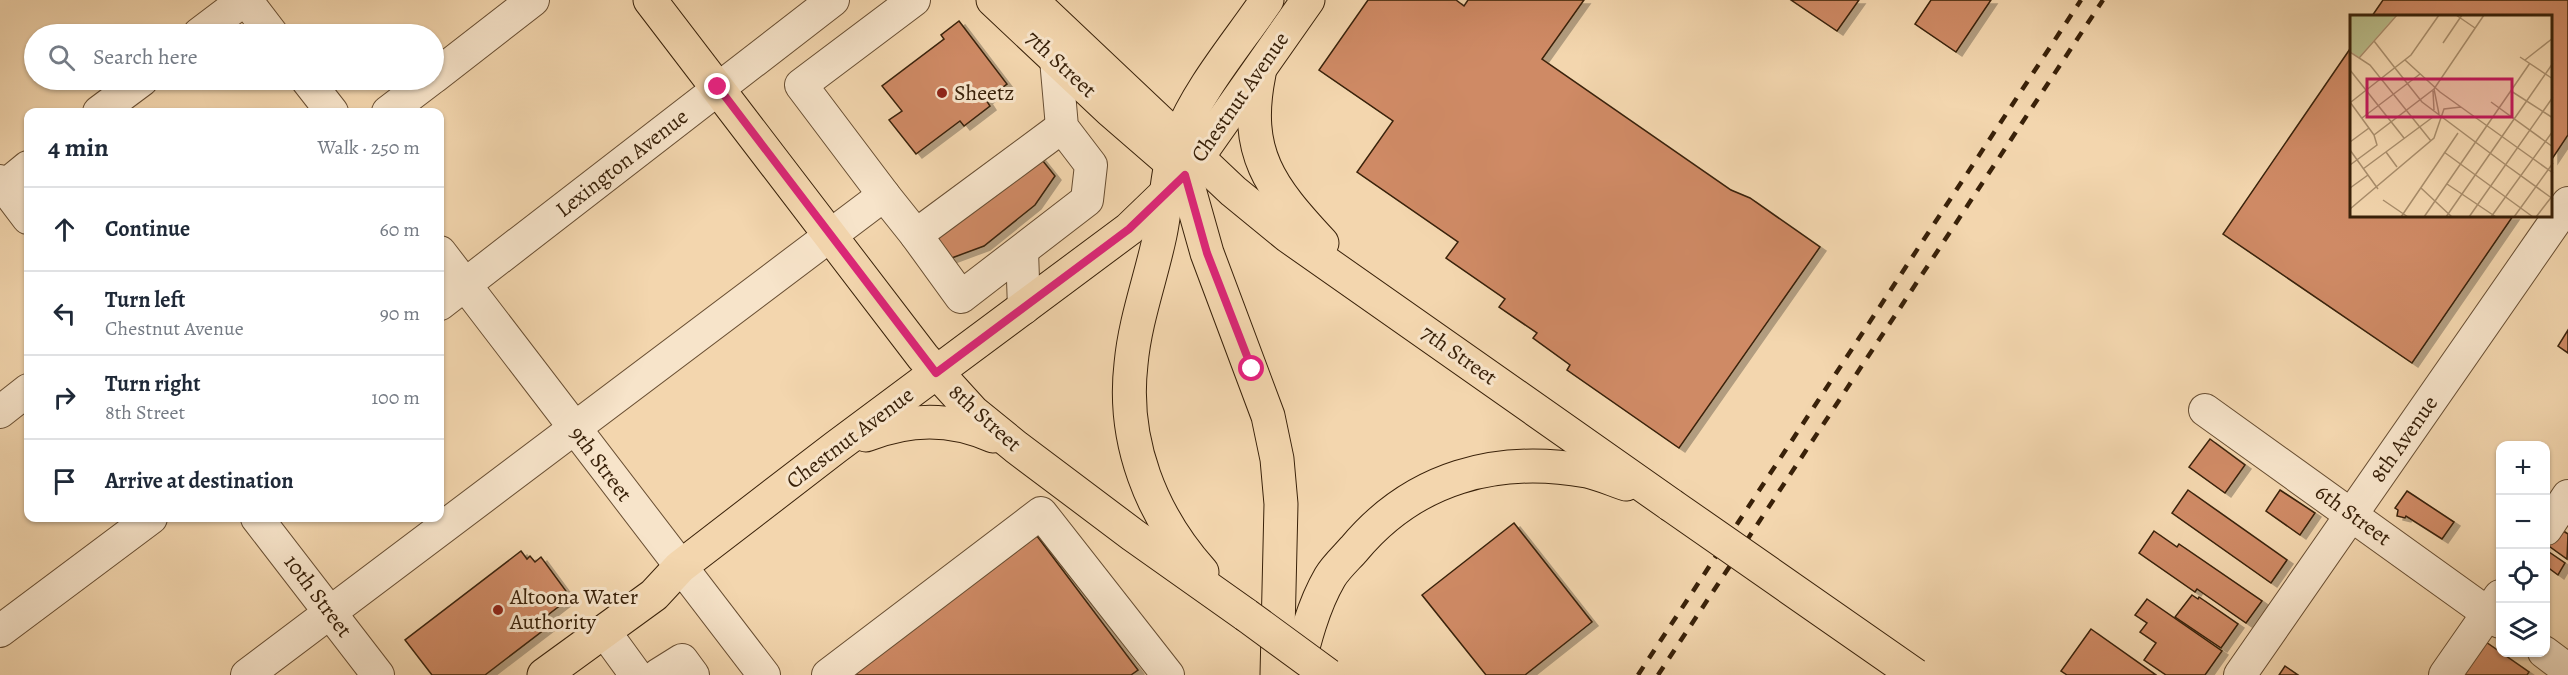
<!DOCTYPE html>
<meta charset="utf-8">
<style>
:root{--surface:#fff;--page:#f6f6f7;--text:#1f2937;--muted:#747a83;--line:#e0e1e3}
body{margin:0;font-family:Alegreya,serif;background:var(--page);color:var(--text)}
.controls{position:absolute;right:18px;bottom:18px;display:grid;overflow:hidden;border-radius:12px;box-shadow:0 2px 4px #0004}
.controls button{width:54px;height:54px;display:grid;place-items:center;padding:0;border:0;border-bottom:2px solid var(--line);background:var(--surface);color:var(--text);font:30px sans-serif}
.stop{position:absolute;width:18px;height:18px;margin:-14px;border:4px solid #db2777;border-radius:50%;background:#fff}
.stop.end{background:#db2777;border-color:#fff;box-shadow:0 2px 6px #0008}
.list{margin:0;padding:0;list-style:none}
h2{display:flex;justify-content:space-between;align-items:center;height:78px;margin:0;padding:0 24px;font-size:26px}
h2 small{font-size:20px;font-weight:400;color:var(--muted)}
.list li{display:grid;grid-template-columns:39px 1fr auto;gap:18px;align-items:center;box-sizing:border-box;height:84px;padding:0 24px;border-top:2px solid var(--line)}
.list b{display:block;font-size:22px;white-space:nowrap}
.list p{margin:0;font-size:20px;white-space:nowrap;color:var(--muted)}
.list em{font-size:20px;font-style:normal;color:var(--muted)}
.icon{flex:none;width:33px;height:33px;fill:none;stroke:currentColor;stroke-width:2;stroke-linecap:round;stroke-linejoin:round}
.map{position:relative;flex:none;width:2568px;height:675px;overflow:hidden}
.search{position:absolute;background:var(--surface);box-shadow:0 2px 4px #0004;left:24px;top:24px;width:420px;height:66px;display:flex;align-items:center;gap:15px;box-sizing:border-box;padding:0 21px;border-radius:33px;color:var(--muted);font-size:22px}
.panel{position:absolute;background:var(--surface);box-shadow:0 2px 4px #0004;left:24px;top:108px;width:420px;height:414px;border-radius:12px}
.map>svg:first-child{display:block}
.building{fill:#cf8a65;stroke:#392109;stroke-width:1.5;filter:url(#shadow)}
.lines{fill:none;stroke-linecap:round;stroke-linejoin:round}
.minor-casing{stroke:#684e32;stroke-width:34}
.major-casing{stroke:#392109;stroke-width:35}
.highway-casing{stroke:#392109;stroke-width:35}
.minor{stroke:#f7e4ca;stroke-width:32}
.major{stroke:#f3d6ae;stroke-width:33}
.highway{stroke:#f3d6ae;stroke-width:33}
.rail{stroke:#392109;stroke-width:4.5;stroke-dasharray:10 10;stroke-linecap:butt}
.major-bridge-casing{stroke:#392109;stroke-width:35;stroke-linecap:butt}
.major-bridge{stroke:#f3d6ae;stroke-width:33}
.route{stroke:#db2777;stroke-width:8}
.poi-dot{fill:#8f2418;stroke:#f7e4ca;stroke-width:2}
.labels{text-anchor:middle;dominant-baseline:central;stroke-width:6;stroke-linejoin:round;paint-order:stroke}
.street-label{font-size:22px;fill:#392109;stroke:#f7e4ca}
.poi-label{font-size:22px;fill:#392109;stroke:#f7e4ca;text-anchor:start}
.inset-road{fill:none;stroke:#a98e6c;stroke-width:1.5}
.view{fill:#c2185b;fill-opacity:0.15;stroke:#c2185b;stroke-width:3}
.inset-edge{fill:none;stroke:#392109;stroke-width:3}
</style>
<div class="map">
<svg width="2568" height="675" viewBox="0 0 2568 675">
<defs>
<filter id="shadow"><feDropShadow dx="6" dy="4" stdDeviation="0" flood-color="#0004"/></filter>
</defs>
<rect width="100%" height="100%" fill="#f3d6ae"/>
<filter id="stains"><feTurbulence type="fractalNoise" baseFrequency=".00333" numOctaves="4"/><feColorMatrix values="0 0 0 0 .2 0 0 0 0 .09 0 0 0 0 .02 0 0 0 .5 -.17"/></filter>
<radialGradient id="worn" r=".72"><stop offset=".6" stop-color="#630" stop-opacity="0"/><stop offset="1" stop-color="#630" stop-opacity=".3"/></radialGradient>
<g class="building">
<path d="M1368 0H1456L1464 6 1468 0H1584L1542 59 1731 190 1750 198 1820 247 1679 448 1567 370 1570 365 1533 338 1537 333 1499 307 1505 299 1446 258 1458 242 1357 172 1393 121 1319 70Z"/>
<path d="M1791 0H1859L1837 31Z"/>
<path d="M1931 0H1991L1956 52 1915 24Z"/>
<path d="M2383 0H2568V135L2552 159V16H2372Z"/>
<path d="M959 21 1007 84 986 100 990 106 964 126 960 121 916 154 889 120 902 111 882 86 944 39 941 35Z"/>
<path d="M2352 46V216H2513L2412 363 2223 234Z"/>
<path d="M1039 156 1055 176 1035 205 984 246 949 259 934 238Z"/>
<path d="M2568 330V353L2558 346Z"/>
<path d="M2210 439 2245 465 2225 493 2189 467Z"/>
<path d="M2188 490 2287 560 2271 583 2172 513Z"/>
<path d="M2280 490 2315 513 2300 535 2266 511Z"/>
<path d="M2407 491 2454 522 2442 539 2406 516 2405 518 2397 516 2398 510 2395 508Z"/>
<path d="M1514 523 1592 622 1525 675H1486L1422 595Z"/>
<path d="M2554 525 2568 534 2567 559 2546 544Z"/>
<path d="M2154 531 2177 547 2179 544 2262 601 2246 623 2197 589 2195 592 2139 553Z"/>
<path d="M1037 536 1138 670 1131 675H851Z"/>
<path d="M2546 550 2565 563 2558 575 2546 566Z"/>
<path d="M521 551 527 559 530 556 535 562 541 557 566 591 561 595 566 601 544 618 549 626 485 675H432L405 640Z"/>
<path d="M2192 595 2198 599 2199 597 2238 624 2221 648 2175 617Z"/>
<path d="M2147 599 2222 651 2205 675H2166L2144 660 2156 643 2140 632 2147 623 2135 615Z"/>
<path d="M2091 629 2156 675H2067L2061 671Z"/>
<path d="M2483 640 2529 672 2527 675H2459Z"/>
<path d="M2285 666 2298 675H2279Z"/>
</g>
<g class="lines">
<g class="minor-casing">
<g id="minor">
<path d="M246 0 272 34"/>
<path d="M199 34 244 0"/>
<path d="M434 77 533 0"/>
<path d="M307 80 332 112"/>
<path d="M99 112 142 80"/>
<path d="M388 112 430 80"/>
<path d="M0 181 28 218"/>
<path d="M0 190 28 167"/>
<path d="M884 195 801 85 914 0"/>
<path d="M916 235 961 297 1087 200 1091 165 1062 127 1056 59"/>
<path d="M1022 251 1024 308"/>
<path d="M440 252 764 675"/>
<path d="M440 304 833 0"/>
<path d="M2205 410 2500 622"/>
<path d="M0 412 28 390"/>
<path d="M257 518 378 675"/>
<path d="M2546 529 2568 496"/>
<path d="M0 631 151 518"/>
<path d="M604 631 636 675"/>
<path d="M2544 652 2568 670"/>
<path d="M247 675 884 195 916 235 1062 127"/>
<path d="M658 675 682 660 693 675"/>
<path d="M828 675 1041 513 1168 675"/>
<path d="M2240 675 2568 203"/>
<path d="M2445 675 2500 596"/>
</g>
</g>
<g class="major-casing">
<g id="major">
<path d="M650 0 923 357 973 412 1016 447 1133 535 1246 615"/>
<path d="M993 0 1110 110 1185 175"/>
<path d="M1031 0 1233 191 1288 236 1671 505"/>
<path d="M1259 74C1243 153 1270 187 1322 243"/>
<path d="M1185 175 1207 253 1268 416 1277 459 1281 504 1277 675"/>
<path d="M866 435C909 418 950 417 993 436"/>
<path d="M1202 572C1151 515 1122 441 1131 364 1135 320 1151 278 1160 235 1167 203 1166 169 1179 138 1199 88 1237 44 1267 0"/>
<path d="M544 675 654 595 680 567 836 447 1129 229 1185 175 1308 0"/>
<path d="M1296 675C1304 642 1313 606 1330 577 1336 567 1346 558 1354 549 1414 477 1497 455 1587 471 1600 474 1614 480 1626 484"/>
</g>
</g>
<g class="highway-casing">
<path id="highway" d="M1178 138 1185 175"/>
</g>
<use href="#minor" class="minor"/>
<use href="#major" class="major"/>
<use href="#highway" class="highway"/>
<g class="rail">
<path d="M1638 675 2081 0"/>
<path d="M1658 675 2103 0"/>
</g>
<g class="major-bridge-casing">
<g id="major-bridge">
<path d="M1671 505 1915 675"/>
<path d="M1246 615 1328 675"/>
</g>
</g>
<use href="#major-bridge" class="major-bridge"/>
</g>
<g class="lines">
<path class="route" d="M718 87 936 373 1129 229 1185 175 1207 253 1252 369"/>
</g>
<g class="poi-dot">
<circle cx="942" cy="93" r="6"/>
<circle cx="498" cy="610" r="6"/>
</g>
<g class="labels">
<g class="street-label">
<text transform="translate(1061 64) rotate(43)">7th Street</text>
<text transform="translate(1240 97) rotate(-55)">Chestnut Avenue</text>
<text transform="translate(622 163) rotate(-38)">Lexington Avenue</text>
<text transform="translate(1459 355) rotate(35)">7th Street</text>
<text transform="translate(985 418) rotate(42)">8th Street</text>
<text transform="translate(850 438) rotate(-37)">Chestnut Avenue</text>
<text transform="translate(2404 439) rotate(-55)">8th Avenue</text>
<text transform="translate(601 464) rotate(53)">9th Street</text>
<text transform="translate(2353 515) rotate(36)">6th Street</text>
<text transform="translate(318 596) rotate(53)">10th Street</text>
</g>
<g class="poi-label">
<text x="954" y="93">Sheetz</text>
<text x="510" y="597">Altoona Water<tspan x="510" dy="25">Authority</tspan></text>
</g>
</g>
<g transform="translate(2350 15)">
<rect width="202" height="202" fill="#f3d6ae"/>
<path d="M0 0H46L9 42 0 36Z" fill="#babe8b"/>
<path class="inset-road" d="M106 0 125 13M24 26 45 53M93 28 112 0M0 37 20 50 81 126M170 42 203 64M9 43 47 0M55 45 90 77 168 133M175 45 203 23M45 53 72 87 156 150M0 55 54 123M84 74 89 99M83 76 84 95M161 76 203 103M0 87 24 120M1 87 61 40 89 0M141 87 203 132M12 103 70 59M0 127 19 113M168 133 203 158M0 135 28 174M36 137 47 152M94 137 183 202M0 150 27 130 24 120 84 74 134 0M156 150 203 184M13 154 83 102M97 169 146 202M0 173 18 160M71 173 102 202M33 185 58 202M0 194 84 123 94 94 111 92M51 202 108 118M74 202 180 48M96 202 203 48M119 202 203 82M141 202 203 116M164 202 203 148M186 202 203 180"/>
<path class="view" d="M17 64H162V102H17Z"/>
<rect width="202" height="202" class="inset-edge"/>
</g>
<rect width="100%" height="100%" filter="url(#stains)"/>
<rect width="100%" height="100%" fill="url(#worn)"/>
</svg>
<div class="controls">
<button>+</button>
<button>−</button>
<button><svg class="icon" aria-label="locate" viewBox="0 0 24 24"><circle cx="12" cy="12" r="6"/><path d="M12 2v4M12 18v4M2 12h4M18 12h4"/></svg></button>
<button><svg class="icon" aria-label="layers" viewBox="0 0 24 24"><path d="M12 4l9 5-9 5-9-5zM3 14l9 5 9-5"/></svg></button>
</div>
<div class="stop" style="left:1252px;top:369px"></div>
<div class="stop end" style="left:718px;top:87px"></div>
<div class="search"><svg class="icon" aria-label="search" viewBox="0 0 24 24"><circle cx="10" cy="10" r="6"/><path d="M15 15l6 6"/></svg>Search here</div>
<section class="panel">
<h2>4 min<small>Walk · 250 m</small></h2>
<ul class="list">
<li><svg class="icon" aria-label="ahead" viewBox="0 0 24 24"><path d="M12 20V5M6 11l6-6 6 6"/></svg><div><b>Continue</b></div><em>60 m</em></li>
<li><svg class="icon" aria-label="left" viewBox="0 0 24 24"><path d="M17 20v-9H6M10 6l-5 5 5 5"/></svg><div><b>Turn left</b><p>Chestnut Avenue</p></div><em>90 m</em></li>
<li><svg class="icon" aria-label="right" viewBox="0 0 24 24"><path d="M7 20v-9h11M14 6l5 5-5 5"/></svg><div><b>Turn right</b><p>8th Street</p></div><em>100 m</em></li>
<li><svg class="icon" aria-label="arrive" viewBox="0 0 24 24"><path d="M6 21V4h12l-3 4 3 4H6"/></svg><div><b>Arrive at destination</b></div></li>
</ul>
</section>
</div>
